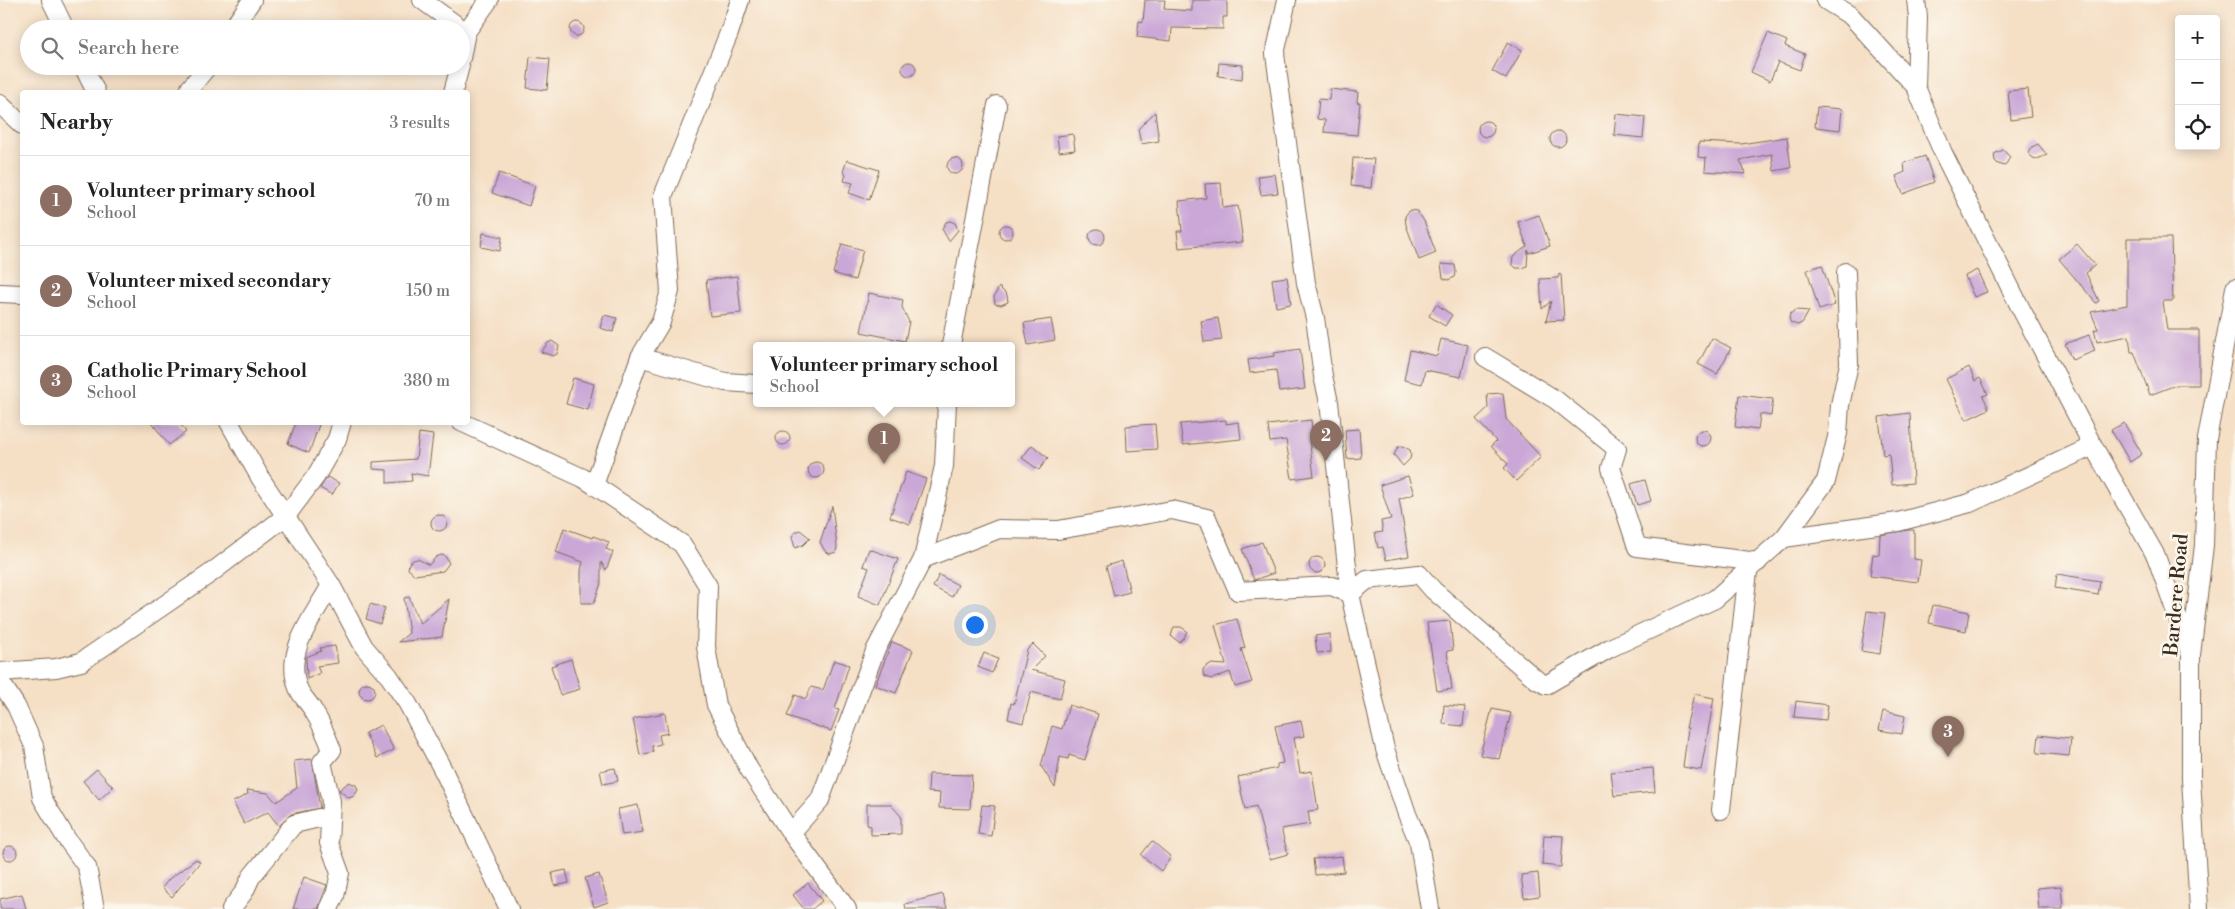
<!DOCTYPE html>
<meta charset="utf-8">
<style>
:root{--surface:#fff;--page:#f6f6f6;--text:#222;--muted:#767676;--line:#e0e0e0;--accent:#d1495b}
body{margin:0;font-family:"Libre Bodoni",serif;background:var(--page);color:var(--text)}
.controls{position:absolute;right:15px;top:15px;display:grid;overflow:hidden;border-radius:5px;box-shadow:0 2px 12px #0003}
.controls button{width:45px;height:45px;display:grid;place-items:center;padding:0;border:0;border-bottom:1px solid var(--line);background:var(--surface);color:var(--text);font:25px sans-serif}
.you{position:absolute;left:974px;top:624px;width:18px;height:18px;margin:-12px;border:4px solid #fff;border-radius:50%;background:#1a73e8;box-shadow:0 0 0 8px #1a73e833}
.badge{display:grid;place-items:center;width:32px;height:32px;border-radius:50%;background:var(--accent);color:#fff;font-size:16px;font-weight:700}
.pin{position:absolute;translate:-50% -41px;filter:drop-shadow(0 1px 2px #0008)}
.pin::after{content:'';position:absolute;top:26px;width:18px;height:15px;background:inherit;clip-path:polygon(0 0,100% 0,50% 100%)}
.popup{position:absolute;left:753px;top:342px;width:262px;height:65px;box-sizing:border-box;display:grid;place-content:center;border-radius:5px;background:var(--surface);filter:drop-shadow(0 1px 4px #0005);font-size:16px;white-space:nowrap;color:var(--muted)}
.popup b{font-size:19px;color:var(--text)}
.popup::after{content:'';position:absolute;left:50%;top:100%;margin-left:-10px;border:10px solid transparent;border-top-color:var(--surface)}
.list{margin:0;padding:0;list-style:none}
h2{display:flex;justify-content:space-between;align-items:center;height:65px;margin:0;padding:0 20px;font-size:21px}
h2 small{font-size:16px;font-weight:400;color:var(--muted)}
.list li{display:grid;grid-template-columns:32px 1fr auto;gap:15px;align-items:center;box-sizing:border-box;height:90px;padding:0 20px;border-top:1px solid var(--line)}
.list b{display:block;font-size:19px;white-space:nowrap}
.list p{margin:0;font-size:16px;white-space:nowrap;color:var(--muted)}
.list em{font-size:16px;font-style:normal;color:var(--muted)}
.icon{flex:none;width:28px;height:28px;fill:none;stroke:currentColor;stroke-width:2;stroke-linecap:round;stroke-linejoin:round}
.map{position:relative;flex:none;width:2235px;height:909px;overflow:hidden}
.search{position:absolute;background:var(--surface);box-shadow:0 2px 12px #0003;left:20px;top:20px;width:450px;height:55px;display:flex;align-items:center;gap:12px;box-sizing:border-box;padding:0 18px;border-radius:28px;color:var(--muted);font-size:19px}
.panel{position:absolute;background:var(--surface);box-shadow:0 2px 12px #0003;left:20px;top:90px;width:450px;height:335px;border-radius:5px}
.map>svg:first-child{display:block}
.building{fill:#caa7d7}
.lines{fill:none;stroke-linecap:round;stroke-linejoin:round}
.minor-casing{stroke:#7c6958;stroke-width:20}
.minor{stroke:#fff;stroke-width:18}
.labels{text-anchor:middle;dominant-baseline:central;stroke-width:5;stroke-linejoin:round;paint-order:stroke}
.street-label{font-size:20px;fill:#3b2a1e;stroke:#fbf7ec}
</style>
<div class="map">
<svg width="2235" height="909" viewBox="0 0 2235 909">
<rect width="100%" height="100%" fill="#fbf7ec"/>
<filter id="ink" filterUnits="userSpaceOnUse"><feTurbulence type="fractalNoise" baseFrequency=".02" numOctaves="2"/><feDisplacementMap in="SourceGraphic" scale="10" xChannelSelector="R" yChannelSelector="G"/><feConvolveMatrix kernelMatrix="1 2 1 2 8 2 1 2 1" color-interpolation-filters="sRGB"/></filter>
<filter id="wash" filterUnits="userSpaceOnUse"><feTurbulence type="fractalNoise" baseFrequency=".0096" numOctaves="4" result="noise"/><feDisplacementMap in="SourceGraphic" scale="20" xChannelSelector="R" yChannelSelector="G"/><feGaussianBlur stdDeviation="1.12" result="paint"/><feColorMatrix in="noise" values="0 0 0 0 0 0 0 0 0 0 0 0 0 0 0 0 0 1.4 0 .05"/><feComposite in="paint" operator="in"/></filter>
<g filter="url(#wash)">
<rect width="100%" height="100%" fill="#f5dfc5"/>
<g id="blocks">
<g class="building">
<path d="M1145 0H1165L1164 9 1192 11V0H1227V17H1223V29L1172 28 1171 41 1137 37 1139 21 1143 22Z"/>
<circle cx="577" cy="29" r="7"/>
<path d="M1768 33 1787 41 1785 46 1805 54 1800 70 1778 62 1770 81 1751 72Z"/>
<path d="M1508 42 1522 50 1506 79 1492 71Z"/>
<path d="M530 57 550 59 547 90 527 88Z"/>
<circle cx="909" cy="69" r="7"/>
<path d="M1219 63 1243 65 1242 79 1218 76Z"/>
<path d="M1330 89 1358 92 1357 102 1360 103 1357 135 1324 132 1325 120 1317 119 1319 99 1329 100Z"/>
<path d="M2028 89 2031 117 2011 120 2008 91Z"/>
<path d="M1817 107 1842 109 1840 130 1815 127Z"/>
<path d="M1155 112 1159 141 1141 144 1138 129Z"/>
<path d="M1616 114 1645 117 1643 138 1614 135Z"/>
<circle cx="1486" cy="129" r="8"/>
<circle cx="1558" cy="139" r="8"/>
<path d="M1073 134 1075 150 1059 152 1057 136Z"/>
<path d="M1787 137 1791 168 1774 171 1772 154 1740 160 1746 174 1705 171 1706 158 1698 157 1699 142 1741 144Z"/>
<path d="M2038 144 2047 155 2037 159 2033 158 2028 153 2032 147Z"/>
<path d="M2003 150 2010 157 2005 166 1998 164 1995 161 1994 154Z"/>
<path d="M1925 156 1934 182 1903 194 1896 176 1905 172 1904 163Z"/>
<circle cx="955" cy="166" r="8"/>
<path d="M1353 158 1374 159 1371 188 1351 186Z"/>
<path d="M847 160 879 170 869 200 849 193 853 183 844 181 846 174 843 172Z"/>
<path d="M499 173 535 186 529 206 492 193Z"/>
<path d="M1275 174 1278 193 1261 195 1258 176Z"/>
<path d="M1221 183 1223 208 1238 206 1243 242 1179 248 1177 231H1182L1179 201 1206 198 1205 184Z"/>
<path d="M1410 210 1417 211 1424 221 1436 253 1419 260 1406 225 1405 216Z"/>
<path d="M1539 215 1550 246 1529 253 1528 250 1527 266 1521 268H1516L1512 264 1513 257 1527 246 1518 222Z"/>
<path d="M950 221 955 223 958 230 949 241 942 229 946 222Z"/>
<circle cx="1006" cy="232" r="7"/>
<circle cx="1097" cy="237" r="8"/>
<path d="M483 233 502 237 500 251 481 247Z"/>
<path d="M2127 238H2171L2173 301H2163L2167 330H2199V385H2176L2150 395 2134 352H2131L2129 336 2097 342 2094 330 2098 329 2091 312 2127 305Z"/>
<path d="M842 244 863 250 855 280 833 273Z"/>
<path d="M2077 244 2095 265 2086 273 2099 301 2096 303 2059 259Z"/>
<path d="M1441 264 1455 265 1456 272 1455 277 1448 280 1443 278Z"/>
<path d="M1822 265 1835 305 1819 310 1807 270Z"/>
<path d="M1977 270 1987 292 1974 297 1965 276Z"/>
<path d="M1559 274 1561 275 1564 320 1546 321 1551 301 1542 309 1540 279 1558 278Z"/>
<path d="M737 276 741 313 710 316 706 280Z"/>
<path d="M1287 277 1291 304 1276 307 1272 279Z"/>
<path d="M999 287 1007 295 1008 302 1001 305 995 304 994 297Z"/>
<path d="M869 293 903 300 902 307 909 322 905 341 861 332Z"/>
<path d="M1436 304 1452 315 1445 326 1429 316Z"/>
<path d="M1796 310 1809 311 1803 322 1798 325 1791 323 1789 318 1790 314Z"/>
<path d="M604 315 617 318 613 332 600 328Z"/>
<path d="M1218 318 1222 340 1204 342 1201 321Z"/>
<path d="M1051 319 1055 340 1028 345 1024 323Z"/>
<path d="M2089 335 2095 351 2072 360 2065 344Z"/>
<path d="M1712 338 1731 348 1717 374 1698 364Z"/>
<path d="M1441 339 1468 345 1461 377 1425 370 1422 384 1404 380 1410 350 1437 356Z"/>
<path d="M552 341 559 346 557 354 553 356 541 352 548 343Z"/>
<path d="M1300 349 1305 389 1279 392 1276 370 1250 373 1248 360 1274 356V353Z"/>
<path d="M1969 367 1975 381 1980 378 1988 394 1983 396 1989 409 1966 420 1946 379Z"/>
<path d="M573 378 594 384 588 410 566 404Z"/>
<path d="M1503 393 1506 419 1541 457 1516 481 1504 468 1508 464 1491 446 1496 441 1476 419 1488 408 1487 394Z"/>
<path d="M1739 395 1773 399 1771 416 1760 414 1758 430 1735 427Z"/>
<path d="M1910 413 1913 483 1892 485 1889 454 1883 455 1879 417Z"/>
<path d="M1226 420V424L1239 422 1241 439 1183 445 1180 424Z"/>
<path d="M1311 420 1313 438 1309 439 1314 476 1292 479 1286 440 1270 442 1268 425Z"/>
<path d="M151 422H179L186 432 169 445Z"/>
<path d="M296 422H320L309 453 288 444Z"/>
<path d="M2124 423 2142 454 2130 462 2111 430Z"/>
<path d="M1155 424 1157 449 1127 451 1126 426Z"/>
<path d="M1359 429 1361 458 1347 459 1345 430Z"/>
<circle cx="1703" cy="438" r="8"/>
<circle cx="783" cy="438" r="7"/>
<path d="M419 433 433 435 428 476 411 473 412 481 387 483V470L373 469V462L416 459Z"/>
<path d="M1032 445 1048 458 1039 470 1022 458Z"/>
<path d="M1403 446 1410 450 1411 454 1410 459 1403 466 1394 455 1398 447Z"/>
<circle cx="816" cy="470" r="8"/>
<path d="M906 472 926 479 910 524 890 517Z"/>
<path d="M1408 476 1414 494 1399 499 1409 556 1386 560 1383 547 1378 548 1375 533 1383 532 1381 521 1391 519 1380 485Z"/>
<path d="M327 477 339 483 332 495 320 488Z"/>
<path d="M1645 480 1651 501 1637 505 1631 484Z"/>
<path d="M832 506 837 547 836 552 830 554 825 551 820 542Z"/>
<circle cx="439" cy="523" r="8"/>
<path d="M564 528 592 538 593 536 609 542 606 549 613 552 606 570 601 562V583L594 603H581V570L583 562 556 552Z"/>
<path d="M800 530 810 538 803 545 795 548 792 537 794 533Z"/>
<path d="M1908 530H1914V559L1921 560 1918 582 1870 576 1873 554 1879 555 1880 535Z"/>
<path d="M1262 542 1274 573 1254 580 1242 549Z"/>
<path d="M869 549 898 559 880 605 858 596 869 568 863 566Z"/>
<path d="M441 555 445 556 449 563 443 571 415 575 408 569 409 563 413 560 418 559 429 565 436 557Z"/>
<circle cx="1317" cy="565" r="8"/>
<path d="M1122 561 1130 592 1114 596 1106 566Z"/>
<path d="M2057 574 2100 581 2098 595 2055 588Z"/>
<path d="M939 575 958 585 952 597 933 587Z"/>
<path d="M409 597 420 624 449 599 442 637 398 642 409 633 404 598Z"/>
<path d="M370 604 385 608 380 624 366 619Z"/>
<path d="M1933 605 1969 612 1966 631 1929 623Z"/>
<path d="M1867 611 1885 613 1880 654 1861 651Z"/>
<path d="M1237 619 1245 648 1241 649 1252 682 1235 687 1230 672 1212 679 1205 677 1203 673V669L1210 664 1226 665 1215 625Z"/>
<path d="M1450 621 1453 650 1447 651 1452 689 1437 691 1427 623Z"/>
<path d="M1174 627H1181L1187 631 1184 638 1179 642 1171 636Z"/>
<path d="M1330 634 1331 652 1317 653 1315 636Z"/>
<path d="M892 642 913 650 896 693 875 685Z"/>
<path d="M1033 644 1045 656 1031 670 1065 679 1060 699 1031 692 1023 723 1008 719 1011 703 1014 704 1027 650Z"/>
<path d="M335 646 338 663 317 666 320 673 307 679 306 657 321 651 320 648Z"/>
<path d="M984 653 998 659 992 673 978 667Z"/>
<path d="M571 659 580 689 560 695 551 666Z"/>
<path d="M834 660 849 665 835 709 839 710 831 731 787 716 795 695 806 699 811 687 823 690Z"/>
<circle cx="367" cy="691" r="8"/>
<path d="M1694 694 1714 698 1701 770 1683 767 1688 728H1686Z"/>
<path d="M1796 701 1828 705 1826 720 1794 717Z"/>
<path d="M1069 705 1098 714 1085 760 1069 755 1068 759 1060 757 1055 788 1041 766 1052 726 1062 729Z"/>
<path d="M1444 705 1465 707 1463 726 1443 724Z"/>
<path d="M1492 709 1511 713 1499 759 1480 755Z"/>
<path d="M1883 711 1905 716 1902 734 1879 730Z"/>
<path d="M665 713 668 733 659 735 661 744 652 746 653 752 640 755 633 719Z"/>
<path d="M1301 721 1304 736 1294 738 1300 773 1312 771 1318 810 1308 811 1310 824 1281 829 1288 854 1270 859 1256 806 1245 809 1238 777 1277 768V764L1283 763 1275 726Z"/>
<path d="M381 725 394 750 377 758 365 733Z"/>
<path d="M2039 735 2071 739 2069 756 2037 753Z"/>
<path d="M312 759 320 808 291 814 279 826 268 812 244 824 233 802 248 794 247 790 268 793 276 802 297 788 294 761Z"/>
<path d="M615 768 618 781 603 784 600 771Z"/>
<path d="M1653 768 1655 792 1614 796 1611 772Z"/>
<path d="M97 769 113 787 99 800 83 781Z"/>
<path d="M929 774 972 775 970 809 939 808 940 793 928 792Z"/>
<path d="M349 782 356 785 358 790 354 796 349 798 339 790Z"/>
<path d="M867 804H890L901 816V834L871 835V826L867 825Z"/>
<path d="M638 805 643 832 622 835 618 809Z"/>
<path d="M982 805 995 806 991 836 978 834Z"/>
<path d="M1544 835 1563 836 1561 867 1542 865Z"/>
<path d="M1152 841 1171 857 1161 871 1141 855Z"/>
<circle cx="10" cy="853" r="7"/>
<path d="M1342 856 1344 872 1315 875 1313 859Z"/>
<path d="M196 859 200 862 172 897 162 888 169 879Z"/>
<path d="M566 870 569 883 555 886 552 873Z"/>
<path d="M1538 873 1540 896 1524 898 1521 875Z"/>
<path d="M599 874 608 902 594 907 585 878Z"/>
<path d="M304 877 327 885 318 909H293Z"/>
<path d="M808 883 822 901 812 909H804L793 895Z"/>
<path d="M2061 886 2063 909H2039L2037 888Z"/>
<path d="M22 894 26 909H0V899Z"/>
<path d="M943 894 947 909H906L905 904Z"/>
</g>
</g>
</g>
<g filter="url(#ink)">
<use href="#blocks" fill-opacity="0" stroke="#7c6958" stroke-width="1"/>
<g class="lines">
<g class="minor-casing">
<g id="minor">
<path d="M51 0 65 29"/>
<path d="M422 0 466 32"/>
<path d="M740 0 729 33 663 196 670 291 661 322 640 357 594 485 682 544 708 586 706 647 716 705 749 769 791 833 847 909"/>
<path d="M1287 0 1275 54 1306 283 1315 318 1323 376 1329 402 1350 594 1385 749 1407 814 1419 843 1430 909"/>
<path d="M1825 0 1851 16 1916 87"/>
<path d="M1916 0 1918 17 1916 87 1943 153 2020 307 2093 446 2156 556 2191 655"/>
<path d="M232 29 252 0"/>
<path d="M461 58 466 32 489 0"/>
<path d="M83 66 96 92"/>
<path d="M189 92 190 88 208 66"/>
<path d="M453 92 460 66"/>
<path d="M0 104 22 125"/>
<path d="M0 293 22 294"/>
<path d="M951 345 997 105"/>
<path d="M640 357 725 382 756 384"/>
<path d="M1485 357 1556 400 1617 449 1611 468 1637 547 1758 562"/>
<path d="M229 422 261 479 331 585 364 647 389 676 408 704 444 772 509 909"/>
<path d="M461 422 583 478 594 485"/>
<path d="M1784 538 1898 522 1970 503 2093 446"/>
<path d="M923 559 999 529 1058 530 1172 510 1207 518 1238 591 1332 586 1350 594 1367 580 1419 574 1433 590 1537 680 1546 685 1610 648 1715 599 1784 538 1826 481 1838 433 1840 405 1849 364 1846 272"/>
<path d="M0 672 56 668 81 662 211 573 286 516 316 476 337 439 342 422"/>
<path d="M0 681 16 706 34 746 42 798 66 838 87 867 95 909"/>
<path d="M1721 810 1748 571"/>
<path d="M791 833 820 800 875 651 923 559 944 466 947 403"/>
<path d="M231 909 244 892 251 877 294 824 319 818 330 821"/>
<path d="M329 909 335 896 340 873 329 843 331 801 322 762 332 750C327 737 322 724 314 712 310 704 303 698 299 690 282 653 314 616 331 585"/>
<path d="M2199 909 2191 779V655L2204 545 2207 439 2235 288"/>
</g>
</g>
<use href="#minor" class="minor"/>
</g>
</g>
<g class="labels">
<g class="street-label">
<text transform="translate(2177 595) rotate(-85)">Bardere Road</text>
</g>
</g>
</svg>
<div class="controls">
<button>+</button>
<button>−</button>
<button><svg class="icon" aria-label="locate" viewBox="0 0 24 24"><circle cx="12" cy="12" r="6"/><path d="M12 2v4M12 18v4M2 12h4M18 12h4"/></svg></button>
</div>
<div class="you"></div>
<div class="pin badge" style="left:884px;top:464px;background:#8d6e63">1</div>
<div class="popup"><b>Volunteer primary school</b>School</div>
<div class="pin badge" style="left:1326px;top:461px;background:#8d6e63">2</div>
<div class="pin badge" style="left:1948px;top:757px;background:#8d6e63">3</div>
<div class="search"><svg class="icon" aria-label="search" viewBox="0 0 24 24"><circle cx="10" cy="10" r="6"/><path d="M15 15l6 6"/></svg>Search here</div>
<section class="panel">
<h2>Nearby<small>3 results</small></h2>
<ul class="list">
<li><span class="badge" style="background:#8d6e63">1</span><div><b>Volunteer primary school</b><p>School</p></div><em>70 m</em></li>
<li><span class="badge" style="background:#8d6e63">2</span><div><b>Volunteer mixed secondary</b><p>School</p></div><em>150 m</em></li>
<li><span class="badge" style="background:#8d6e63">3</span><div><b>Catholic Primary School</b><p>School</p></div><em>380 m</em></li>
</ul>
</section>
</div>
